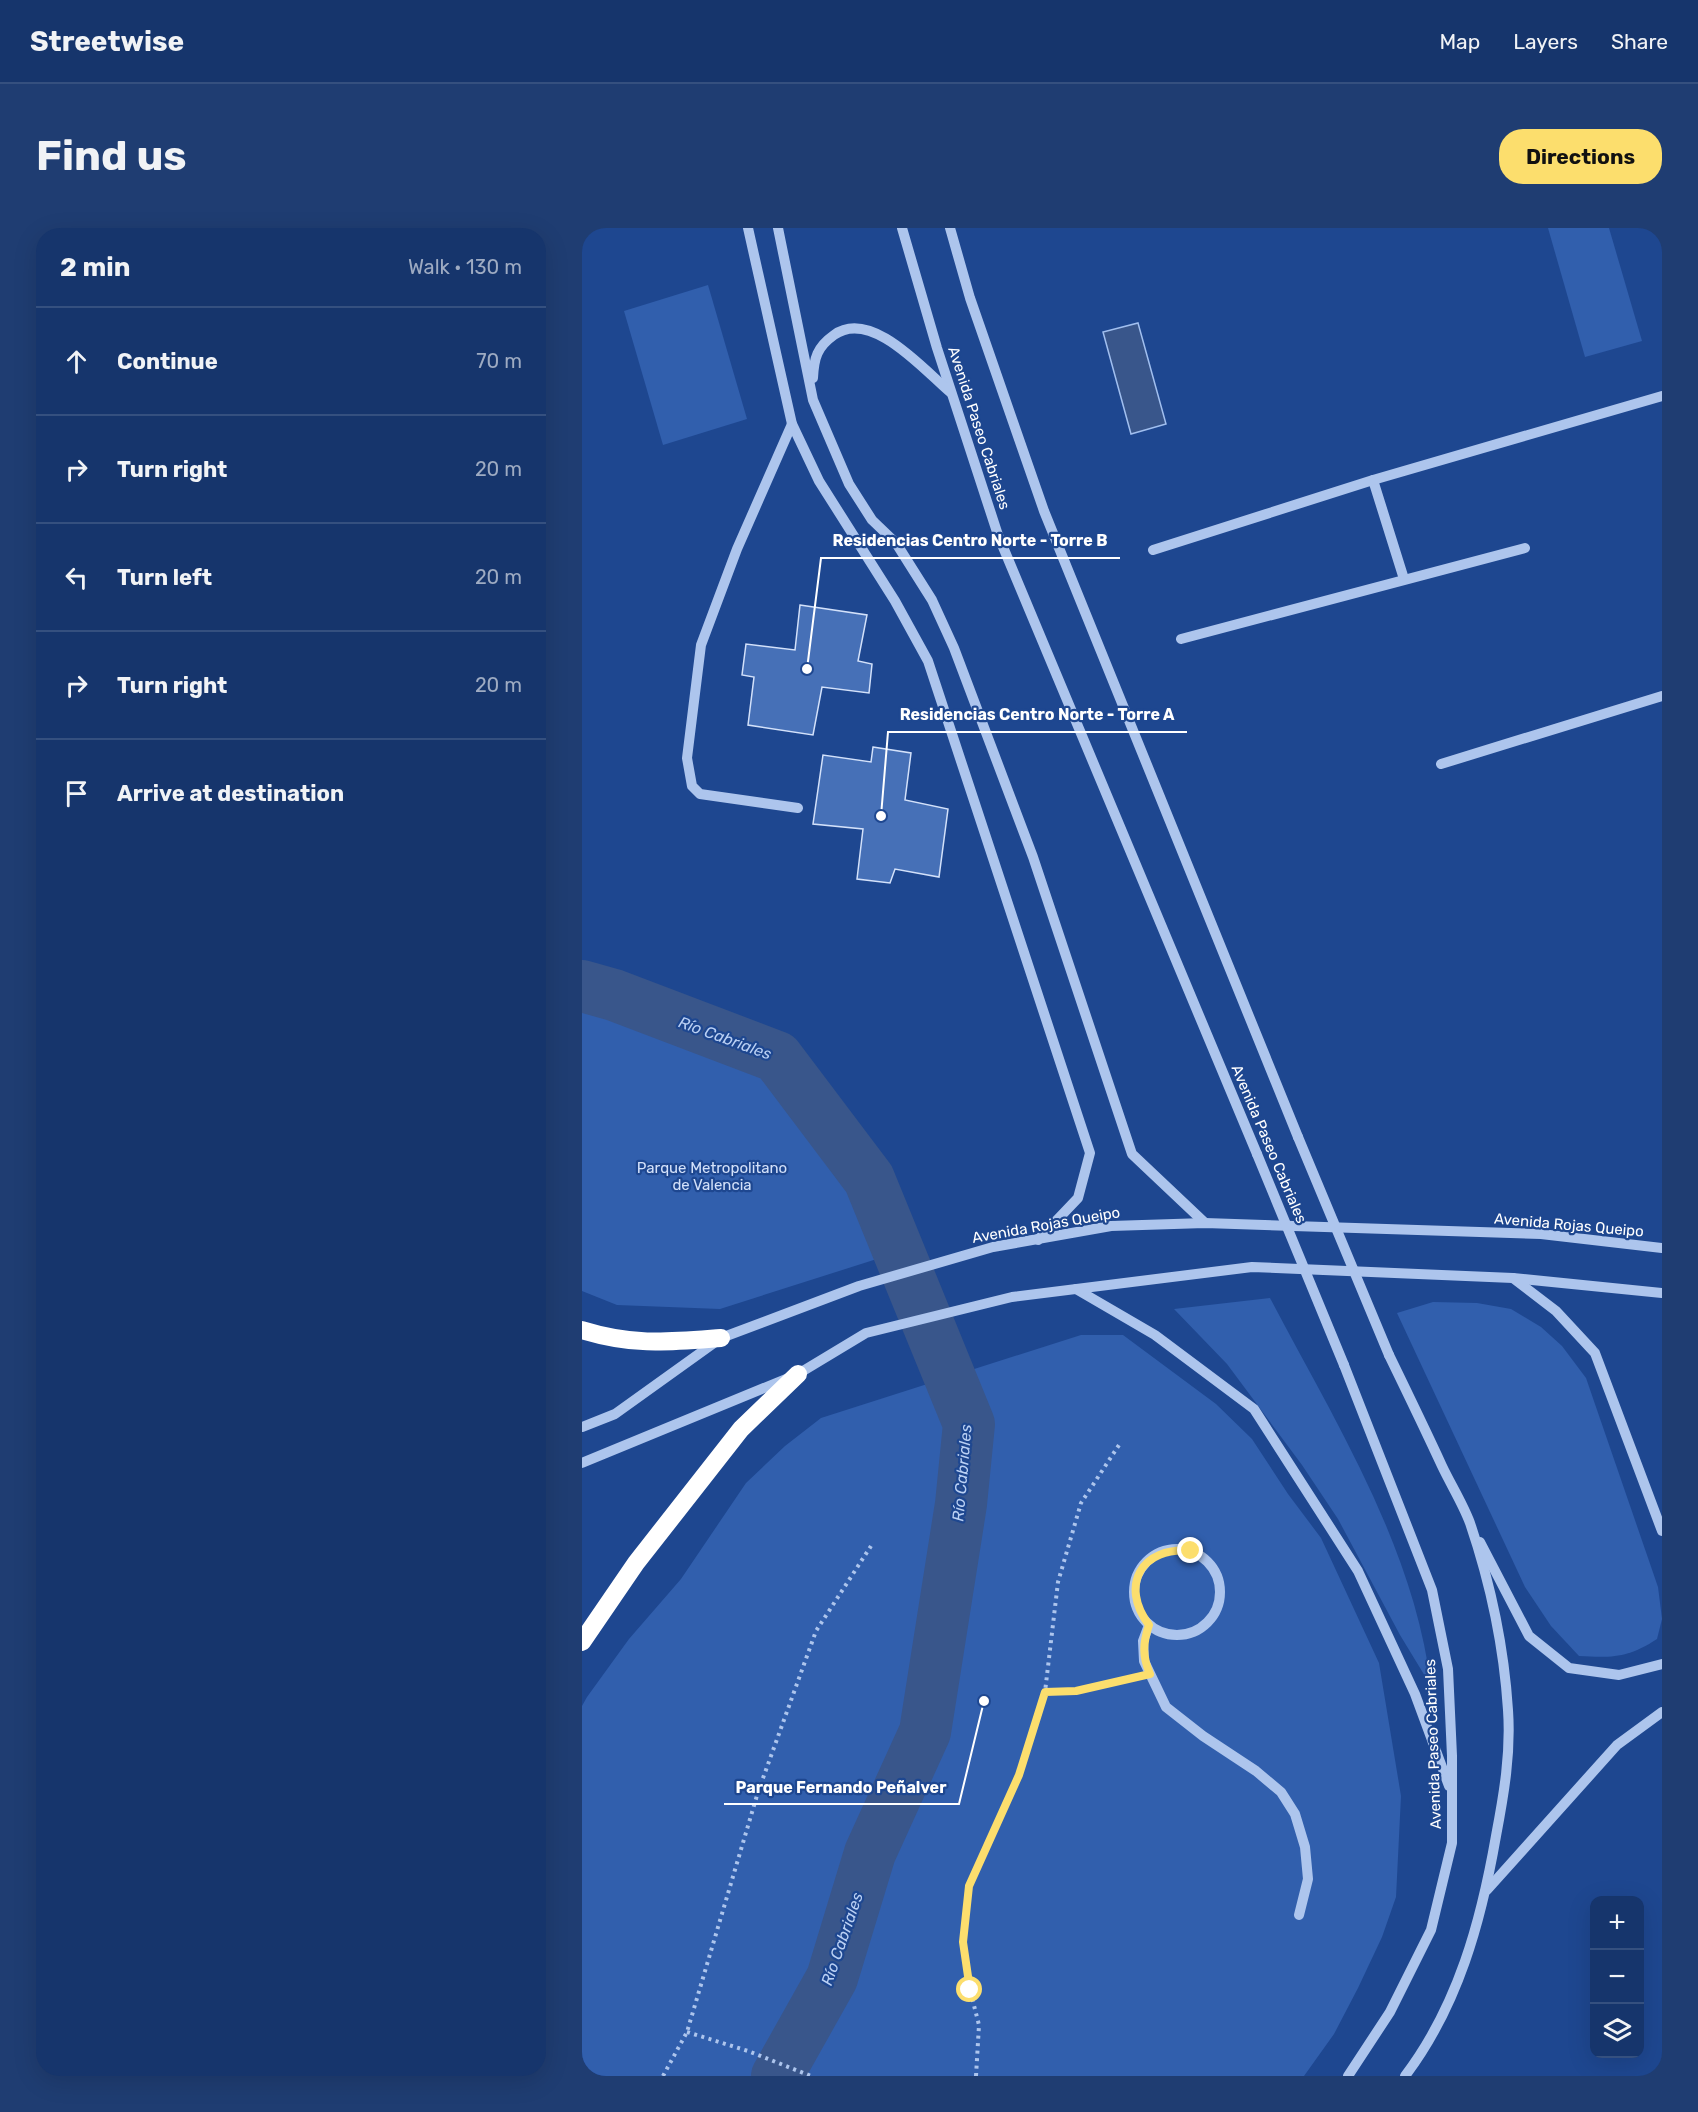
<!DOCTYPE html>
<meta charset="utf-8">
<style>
:root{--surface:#16356c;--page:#1f3d72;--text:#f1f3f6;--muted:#9eabc2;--line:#35507f;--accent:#fcde6d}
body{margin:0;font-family:Rubik,sans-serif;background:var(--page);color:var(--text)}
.controls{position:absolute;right:18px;bottom:18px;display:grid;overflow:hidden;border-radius:12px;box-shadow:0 6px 24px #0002}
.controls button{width:54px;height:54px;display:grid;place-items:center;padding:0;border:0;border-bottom:2px solid var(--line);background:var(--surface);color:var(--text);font:30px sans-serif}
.stop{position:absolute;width:18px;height:18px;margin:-14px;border:4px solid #fcde6d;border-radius:50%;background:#fff}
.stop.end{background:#fcde6d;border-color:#fff;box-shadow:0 2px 6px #0008}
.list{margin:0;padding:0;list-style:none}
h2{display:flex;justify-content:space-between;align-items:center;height:78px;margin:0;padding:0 24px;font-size:26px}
h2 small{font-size:20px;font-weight:400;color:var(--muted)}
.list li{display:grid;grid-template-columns:39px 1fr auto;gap:18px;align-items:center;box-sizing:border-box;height:108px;padding:0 24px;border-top:2px solid var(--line)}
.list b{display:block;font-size:22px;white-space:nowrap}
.list em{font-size:20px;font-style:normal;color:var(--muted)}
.icon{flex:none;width:33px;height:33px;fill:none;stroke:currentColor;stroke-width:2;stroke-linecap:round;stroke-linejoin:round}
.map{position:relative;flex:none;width:1080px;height:1848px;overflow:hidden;border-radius:24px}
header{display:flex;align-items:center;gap:36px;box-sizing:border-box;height:84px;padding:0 30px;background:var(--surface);border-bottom:2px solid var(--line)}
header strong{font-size:28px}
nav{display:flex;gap:33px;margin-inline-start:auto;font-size:21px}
.intro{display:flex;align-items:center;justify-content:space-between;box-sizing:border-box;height:144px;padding:0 36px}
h1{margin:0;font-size:42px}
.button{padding:15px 27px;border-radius:24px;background:var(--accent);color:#111;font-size:21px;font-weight:700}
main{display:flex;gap:36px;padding:0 36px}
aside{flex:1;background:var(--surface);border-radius:24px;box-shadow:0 6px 24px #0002}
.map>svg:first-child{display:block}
.green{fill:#315fad}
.water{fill:#39568b;stroke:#a1bfef;stroke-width:1.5}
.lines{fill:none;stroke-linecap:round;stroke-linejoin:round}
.river{stroke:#39568b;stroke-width:52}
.building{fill:#4670b7;stroke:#d3e1fa;stroke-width:1.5}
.path{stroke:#adc5ed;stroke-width:4;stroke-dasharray:3 4.5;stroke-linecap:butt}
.minor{stroke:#adc5ed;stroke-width:10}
.highway{stroke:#fff;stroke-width:18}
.minor-bridge{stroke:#adc5ed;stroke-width:10}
.route{stroke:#fcde6d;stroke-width:8}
.labels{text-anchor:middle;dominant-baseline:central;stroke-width:4.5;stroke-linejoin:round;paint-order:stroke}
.street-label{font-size:15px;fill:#fff;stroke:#1e4790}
.park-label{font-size:15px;fill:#d3e1fa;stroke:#1e4790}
.water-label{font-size:16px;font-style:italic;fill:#bad0f4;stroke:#1e4790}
.leader{fill:none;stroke:#fff;stroke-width:2}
.callout-dot{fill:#fff;stroke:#1e4790;stroke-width:2}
.callout-label{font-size:16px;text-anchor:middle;font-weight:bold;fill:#fff;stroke:#1e4790;stroke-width:4.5;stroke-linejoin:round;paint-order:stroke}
</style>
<header>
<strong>Streetwise</strong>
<nav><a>Map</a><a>Layers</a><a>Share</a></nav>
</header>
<div class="intro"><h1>Find us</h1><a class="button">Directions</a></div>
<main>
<aside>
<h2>2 min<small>Walk · 130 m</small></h2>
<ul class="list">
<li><svg class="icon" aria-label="ahead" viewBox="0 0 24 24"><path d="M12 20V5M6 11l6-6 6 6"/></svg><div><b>Continue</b></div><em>70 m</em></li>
<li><svg class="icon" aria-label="right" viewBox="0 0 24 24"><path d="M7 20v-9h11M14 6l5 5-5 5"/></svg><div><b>Turn right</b></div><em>20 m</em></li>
<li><svg class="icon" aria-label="left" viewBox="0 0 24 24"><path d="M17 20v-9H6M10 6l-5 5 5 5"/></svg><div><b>Turn left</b></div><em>20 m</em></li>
<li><svg class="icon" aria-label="right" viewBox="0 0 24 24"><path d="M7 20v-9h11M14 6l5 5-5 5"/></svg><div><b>Turn right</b></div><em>20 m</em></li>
<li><svg class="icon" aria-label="arrive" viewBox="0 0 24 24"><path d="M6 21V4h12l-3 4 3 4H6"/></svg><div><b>Arrive at destination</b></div></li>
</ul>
</aside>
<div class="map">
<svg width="1080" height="1848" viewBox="0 0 1080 1848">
<rect width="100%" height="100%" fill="#1e4790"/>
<g class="green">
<path d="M966 0H1027L1060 113 1003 129Z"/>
<path d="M126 57 165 191 81 217 42 83Z"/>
<path d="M0 777 211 838 305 980 323 1022 138 1081 35 1077 0 1063Z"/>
<path d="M688 1070C752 1192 832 1318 849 1458L818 1407 756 1291 720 1237 645 1136 592 1081Z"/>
<path d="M851 1074 895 1075 929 1081 959 1099 980 1118 1004 1150 1076 1359 1080 1391 1075 1411C1046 1430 1030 1430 997 1428L969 1398 943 1359 815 1085Z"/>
<path d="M499 1107H541L634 1176 670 1211 706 1266 739 1310 797 1435 819 1568 814 1669 800 1709 776 1760 752 1806 722 1848H0V1478L5 1469 47 1411 99 1351 164 1255 203 1218 239 1190Z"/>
</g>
<path class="water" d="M556 95 584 196 549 206 521 104Z"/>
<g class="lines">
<path class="river" d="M0 758 32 767 195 829 287 951 387 1196 379 1276 343 1504 288 1625 250 1750 195 1848"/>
</g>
<g class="building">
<path d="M218 377 285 387 276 433 290 436 287 465 240 459 231 507 166 497 172 449 160 447 164 416 213 422Z"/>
<path d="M291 519 329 525 323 572 366 581 357 649 313 641 308 655 275 651 281 601 231 596 241 527 289 534Z"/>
</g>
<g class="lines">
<g class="path">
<path d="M463 1464 494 1463 550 1451"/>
<path d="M105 1804 166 1823 229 1848"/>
<path d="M81 1848 105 1804 176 1564 234 1403 289 1318"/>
<path d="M394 1848 397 1797 388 1762 381 1714 387 1658 437 1547 463 1464 476 1354 499 1275 539 1214"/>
</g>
<g class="minor">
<path d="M166 0 210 196 237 253 313 373 346 433 508 925 496 970 456 1012"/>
<path d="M196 0 231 172 267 256 290 292 314 315 350 372 372 420 451 629 550 926 623 995"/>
<path d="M320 0 355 120 416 307 675 926"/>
<path d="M368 0 388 70 462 283 716 909"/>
<path d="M231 150C232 130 235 119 252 107 289 80 342 142 368 164"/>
<path d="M210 196 155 321 119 417 105 530 110 558 118 566 216 580"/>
<path d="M791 252 822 351"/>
<path d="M571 322 791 252 1080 168"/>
<path d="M599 411 943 320"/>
<path d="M859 536 1080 468"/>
<path d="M931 1050 974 1083 1013 1125 1080 1303"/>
<path d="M494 1061 573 1107 672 1181 776 1343 833 1466 867 1558"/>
<path d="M807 1127C825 1164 843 1201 860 1238 869 1257 881 1276 888 1295 908 1354 922 1420 926 1482 929 1525 922 1566 914 1608 899 1694 876 1778 823 1848"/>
<path d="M762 1137 850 1362 866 1441 870 1528V1615L849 1702 808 1784 766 1848"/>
<path d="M0 1199 33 1186 139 1110 277 1058 411 1019 529 998 623 995 959 1006 1080 1020"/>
<path d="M0 1235 216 1146 284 1105 430 1069 670 1039 931 1050 1080 1065"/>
<path d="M898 1314 947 1408 987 1440 1037 1447 1080 1436"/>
<circle cx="595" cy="1364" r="43"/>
<path d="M567 1397 561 1413 562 1433 584 1479 621 1508 674 1543 699 1564 713 1586 723 1619 726 1651 717 1687"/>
<path d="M905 1662 1035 1517 1080 1484"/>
</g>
<g class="highway">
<path d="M0 1102C52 1118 86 1114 139 1110"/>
<path d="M0 1414 54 1335 159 1201 216 1146"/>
</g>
<g class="minor-bridge">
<path d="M716 909 807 1127"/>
<path d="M675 926 762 1137"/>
</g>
</g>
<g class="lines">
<path class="route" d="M388 1762 381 1714 387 1658 437 1547 463 1464 494 1463 568 1446C560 1428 561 1415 567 1397 537 1357 560 1318 609 1323"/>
</g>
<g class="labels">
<g class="street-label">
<text transform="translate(397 200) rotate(72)">Avenida Paseo Cabriales</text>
<text transform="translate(687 916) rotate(67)">Avenida Paseo Cabriales</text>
<text transform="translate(464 997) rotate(-10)">Avenida Rojas Queipo</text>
<text transform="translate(987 997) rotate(5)">Avenida Rojas Queipo</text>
<text transform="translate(851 1516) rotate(-92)">Avenida Paseo Cabriales</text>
</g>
<g class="park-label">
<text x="130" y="940">Parque Metropolitano<tspan x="130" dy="17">de Valencia</tspan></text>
</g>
<g class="water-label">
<text transform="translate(143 810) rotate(20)">Río Cabriales</text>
<text transform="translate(380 1245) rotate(-85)">Río Cabriales</text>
<text transform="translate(260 1711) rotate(-71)">Río Cabriales</text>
</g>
</g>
<path class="leader" d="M225 441L239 330H538M299 588L306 504H605M402 1473L377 1576H142"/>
<g class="callout-dot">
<circle cx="225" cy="441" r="6"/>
<circle cx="299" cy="588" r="6"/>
<circle cx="402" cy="1473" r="6"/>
</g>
<g class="callout-label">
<text x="388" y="318">Residencias Centro Norte - Torre B</text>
<text x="455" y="492">Residencias Centro Norte - Torre A</text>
<text x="259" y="1565">Parque Fernando Peñalver</text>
</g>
</svg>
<div class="controls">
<button>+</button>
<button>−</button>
<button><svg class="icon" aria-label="layers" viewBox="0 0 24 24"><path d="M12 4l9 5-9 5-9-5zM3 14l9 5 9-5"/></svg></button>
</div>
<div class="stop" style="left:388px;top:1762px"></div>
<div class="stop end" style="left:609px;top:1323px"></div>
</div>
</main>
